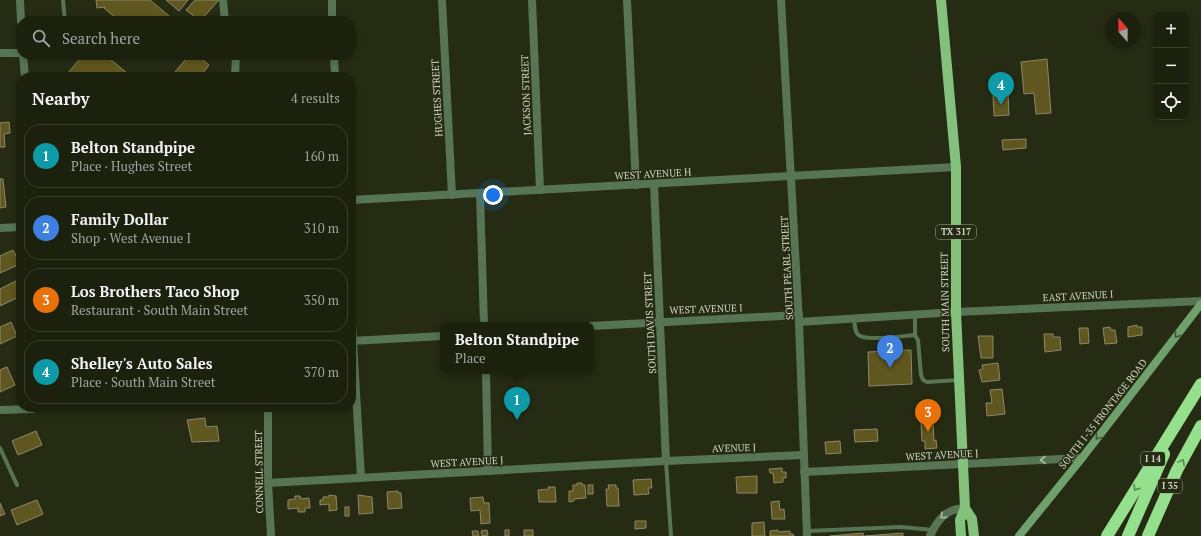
<!DOCTYPE html>
<meta charset="utf-8">
<style>
:root{--surface:#1c210e;--page:#292e1c;--text:#f1f3f6;--muted:#a0a39e;--line:#3a3e2e;--accent:#db2777}
body{margin:0;font-family:"PT Serif",serif;background:var(--page);color:var(--text)}
.controls{position:absolute;right:12px;top:12px;display:grid;overflow:hidden;border-radius:8px;box-shadow:0 2px 6px #0003}
.controls button{width:36px;height:36px;display:grid;place-items:center;padding:0;border:0;border-bottom:1px solid var(--line);background:var(--surface);color:var(--text);font:20px sans-serif}
.compass{position:absolute;left:1105px;top:12px;width:36px;height:36px;border-radius:50%;background:var(--surface);box-shadow:0 2px 6px #0003;rotate:339deg}
.you{position:absolute;left:493px;top:195px;width:14px;height:14px;margin:-10px;border:3px solid #fff;border-radius:50%;background:#1a73e8;box-shadow:0 0 0 6px #1a73e833}
.badge{display:grid;place-items:center;width:26px;height:26px;border-radius:50%;background:var(--accent);color:#fff;font-size:13px;font-weight:700}
.pin{position:absolute;translate:-50% -33px;filter:drop-shadow(0 1px 2px #0008)}
.pin::after{content:'';position:absolute;top:21px;width:14px;height:12px;background:inherit;clip-path:polygon(0 0,100% 0,50% 100%)}
.popup{position:absolute;left:440px;top:322px;width:154px;height:52px;box-sizing:border-box;display:grid;place-content:center;border-radius:8px;background:var(--surface);filter:drop-shadow(0 1px 3px #0005);font-size:13px;white-space:nowrap;color:var(--muted)}
.popup b{font-size:15px;color:var(--text)}
.popup::after{content:'';position:absolute;left:50%;top:100%;margin-left:-8px;border:8px solid transparent;border-top-color:var(--surface)}
.list{margin:0;padding:0;list-style:none}
h2{display:flex;justify-content:space-between;align-items:center;height:52px;margin:0;padding:0 16px;font-size:17px}
h2 small{font-size:13px;font-weight:400;color:var(--muted)}
.list li{display:grid;grid-template-columns:26px 1fr auto;gap:12px;align-items:center;box-sizing:border-box;height:64px;margin:0 8px 8px;padding:0 8px;border:1px solid var(--line);border-radius:16px}
.list b{display:block;font-size:15px;white-space:nowrap}
.list p{margin:0;font-size:13px;white-space:nowrap;color:var(--muted)}
.list em{font-size:13px;font-style:normal;color:var(--muted)}
.icon{flex:none;width:22px;height:22px;fill:none;stroke:currentColor;stroke-width:2;stroke-linecap:round;stroke-linejoin:round}
.map{position:relative;flex:none;width:1201px;height:536px;overflow:hidden}
.search{position:absolute;background:var(--surface);box-shadow:0 2px 6px #0003;left:16px;top:16px;width:340px;height:44px;display:flex;align-items:center;gap:10px;box-sizing:border-box;padding:0 14px;border-radius:16px;color:var(--muted);font-size:15px}
.panel{position:absolute;background:var(--surface);box-shadow:0 2px 6px #0003;left:16px;top:72px;width:340px;height:340px;border-radius:16px}
.map>svg:first-child{display:block}
.building{fill:#60561f;stroke:#8d886a}
.lines{fill:none;stroke-linecap:round;stroke-linejoin:round}
.service{stroke:#577555;stroke-width:4}
.minor{stroke:#577555;stroke-width:8}
.secondary{stroke:#70a06c;stroke-width:8}
.primary{stroke:#83c17d;stroke-width:10}
.motorway{stroke:#94e08d;stroke-width:12}
.oneway{stroke:#405532}
.oneway2{stroke:#b2bdaa}
.oneway3{stroke:#5d8650}
.labels{text-anchor:middle;dominant-baseline:central;stroke-width:3;stroke-linejoin:round;paint-order:stroke}
.shield{fill:#262c13;stroke:#9da290;stroke-width:1}
.shield-label{font-size:9px;font-weight:bold;fill:#d0d5c6}
.street-label{font-size:10px;fill:#d0d5c6;stroke:#262c13}
</style>
<div class="map">
<svg width="1201" height="536" viewBox="0 0 1201 536">
<rect width="100%" height="100%" fill="#262c13"/>
<g class="building">
<path d="M96 0H150L175 21H119L104 8 105 7 97 8Z"/>
<path d="M166 0H188L179 11Z"/>
<path d="M195 0H219L200 21 186 10Z"/>
<path d="M83 55H105L132 77H72L68 73Z"/>
<path d="M189 55H197L209 65 200 77H171Z"/>
<path d="M1047 59 1051 113 1036 114 1034 93 1024 94 1021 62Z"/>
<path d="M1008 94 1009 115 994 116 993 96Z"/>
<path d="M9 122 10 133 4 134 5 147H0V123Z"/>
<path d="M1026 139V148L1003 150 1002 140Z"/>
<path d="M0 179H3L6 207 0 208Z"/>
<path d="M13 250 20 264 0 273V256Z"/>
<path d="M16 281 21 296 0 306V289Z"/>
<path d="M11 322 17 336 0 344V327Z"/>
<path d="M1137 325V327H1142V335L1128 337V327Z"/>
<path d="M1110 327 1111 330H1115L1117 343 1105 344 1103 328Z"/>
<path d="M1079 328H1088L1089 343 1080 344Z"/>
<path d="M1044 334H1053V337H1060L1061 350 1045 352Z"/>
<path d="M978 336H993V358H981Z"/>
<path d="M911 350 912 384 869 386 868 352Z"/>
<path d="M998 363 1000 380 982 382 979 370 983 369 982 365Z"/>
<path d="M7 367 15 385 0 392V370Z"/>
<path d="M1002 389 1005 414 987 416 986 403H992L990 390Z"/>
<path d="M205 418 206 427 217 426 219 441 192 442 187 420Z"/>
<path d="M924 419H933L934 441 936 440 937 448 925 449V441H922L921 423H924Z"/>
<path d="M877 429 878 441 855 442 854 430Z"/>
<path d="M36 431 42 445 18 455 12 441Z"/>
<path d="M840 441 841 453 826 454 825 442Z"/>
<path d="M782 468V472H786V478H783V482L774 483 773 473H770L769 469Z"/>
<path d="M757 476V493H737L736 477Z"/>
<path d="M651 479 652 488H648L649 494 634 495 633 480Z"/>
<path d="M577 483H582V485H585L586 498 574 499V501L569 502V491H573V485H577Z"/>
<rect x="588" y="485" width="5" height="9"/>
<path d="M608 485H616V488H618L619 506H607L606 489H609Z"/>
<path d="M548 487H555L556 502H539L538 490 549 489Z"/>
<path d="M398 491V493H401L402 508 388 509 387 492Z"/>
<path d="M329 495 336 496 337 510 329 511V504L320 505V500H323V497H329Z"/>
<path d="M358 495 372 497 373 513 359 514Z"/>
<path d="M295 496H300L301 499 309 498 310 508H305V512H298V508L288 509V500L295 499Z"/>
<path d="M483 497 484 503H489L490 523 481 524 480 510 471 511 470 498Z"/>
<path d="M37 500 43 514 17 525 11 510Z"/>
<path d="M779 501 780 510 784 509 785 519H772L771 502Z"/>
<path d="M0 503 5 514 0 516Z"/>
<rect x="345" y="507" width="4" height="9"/>
<path d="M635 521H646V528L635 529Z"/>
<path d="M764 522 765 536H752V523Z"/>
<path d="M487 530 488 535 482 536 481 531Z"/>
<rect x="505" y="530" width="4" height="6"/>
<rect x="524" y="530" width="9" height="6"/>
<path d="M778 530V532L790 531V534H793L794 536H770V531Z"/>
<path d="M472 531H478L479 536H473Z"/>
<path d="M863 533 864 536H830Z"/>
<path d="M903 533V536H865Z"/>
</g>
<g class="lines">
<g class="service">
<path d="M63 0 65 21"/>
<path d="M854 319C855 324 854 333 860 336 870 341 903 336 915 335L918 340 921 375 923 380 927 382 958 380"/>
<path d="M915 335V315"/>
<path d="M0 448 17 485"/>
<path d="M666 461 671 536"/>
<path d="M807 531 901 527 933 530"/>
</g>
<g class="minor">
<path d="M20 0 21 21"/>
<path d="M223 0 225 21"/>
<path d="M332 0V21"/>
<path d="M442 0 452 195"/>
<path d="M532 0 540 190"/>
<path d="M627 0 636 185"/>
<path d="M781 0 799 322 807 536"/>
<path d="M0 53H21"/>
<path d="M23 55 25 77"/>
<path d="M334 55 335 77"/>
<path d="M235 77 236 55"/>
<path d="M654 184 666 461"/>
<path d="M480 193 484 325"/>
<path d="M351 200 956 167"/>
<path d="M0 228 21 227"/>
<path d="M351 307 361 478"/>
<path d="M799 322 956 312 1201 301"/>
<path d="M591 326 799 315"/>
<path d="M351 341 443 336"/>
<path d="M486 371 488 471"/>
<path d="M268 407V483L271 536"/>
<path d="M0 410 32 409 37 407"/>
<path d="M804 472 1082 458"/>
<path d="M268 483 666 461 803 455"/>
<path d="M930 536C938 519 946 509 965 508"/>
</g>
<path class="secondary" d="M1019 536 1082 458 1201 304"/>
<g class="primary">
<path d="M941 0 956 167V312L965 508 960 520 961 536"/>
<path d="M965 508 972 519 974 536"/>
</g>
<g class="motorway">
<path d="M1107 536 1201 384"/>
<path d="M1128 536 1164 454"/>
<path d="M1148 536 1177 470 1201 426"/>
</g>
</g>
<defs><path id="oneway-chevron" d="M-2-3.5L2.5 0L-2 3.5" fill="none" stroke-width="1.6" stroke-linecap="round" stroke-linejoin="round"/></defs>
<g class="oneway">
<use href="#oneway-chevron" transform="translate(1177 335) rotate(128)"/>
<use href="#oneway-chevron" transform="translate(1098 437) rotate(128)"/>
</g>
<g class="oneway2">
<use href="#oneway-chevron" transform="translate(1043 460) rotate(177)"/>
<use href="#oneway-chevron" transform="translate(943 516) rotate(137)"/>
</g>
<g class="oneway3">
<use href="#oneway-chevron" transform="translate(1182 462) rotate(-62)"/>
<use href="#oneway-chevron" transform="translate(1136 488) rotate(122)"/>
</g>
<g class="labels">
<g class="shield">
<rect x="936" y="225" width="40" height="14" rx="3"/>
<rect x="1141" y="452" width="24" height="14" rx="3"/>
<rect x="1158" y="479" width="24" height="14" rx="3"/>
</g>
<g class="shield-label">
<text x="956" y="232">TX 317</text>
<text x="1153" y="459">I 14</text>
<text x="1170" y="486">I 35</text>
</g>
<g class="street-label">
<text transform="translate(526 95) rotate(-92)">JACKSON STREET</text>
<text transform="translate(437 98) rotate(-93)">HUGHES STREET</text>
<text transform="translate(653 174) rotate(-3)">WEST AVENUE H</text>
<text transform="translate(787 268) rotate(-93)">SOUTH PEARL STREET</text>
<text transform="translate(1078 296) rotate(-3)">EAST AVENUE I</text>
<text transform="translate(945 302) rotate(-91)">SOUTH MAIN STREET</text>
<text transform="translate(706 309) rotate(-2)">WEST AVENUE I</text>
<text transform="translate(650 323) rotate(-93)">SOUTH DAVIS STREET</text>
<text transform="translate(1103 414) rotate(-52)">SOUTH I-35 FRONTAGE ROAD</text>
<text transform="translate(734 448) rotate(-2)">AVENUE J</text>
<text transform="translate(942 455) rotate(-3)">WEST AVENUE J</text>
<text transform="translate(467 462) rotate(-3)">WEST AVENUE J</text>
<text transform="translate(259 472) rotate(-91)">CONNELL STREET</text>
</g>
</g>
</svg>
<div class="controls">
<button>+</button>
<button>−</button>
<button><svg class="icon" aria-label="locate" viewBox="0 0 24 24"><circle cx="12" cy="12" r="6"/><path d="M12 2v4M12 18v4M2 12h4M18 12h4"/></svg></button>
</div>
<svg class="compass" viewBox="-18 -18 36 36"><path d="M0-13l5 13h-10z" fill="#e53935"/><path d="M0 13l5-13h-10z" fill="#a0a39e"/></svg>
<div class="you"></div>
<div class="pin badge" style="left:517px;top:420px;background:#0f9aa8">1</div>
<div class="popup"><b>Belton Standpipe</b>Place</div>
<div class="pin badge" style="left:890px;top:368px;background:#3f7fe0">2</div>
<div class="pin badge" style="left:928px;top:432px;background:#e8710a">3</div>
<div class="pin badge" style="left:1001px;top:105px;background:#0f9aa8">4</div>
<div class="search"><svg class="icon" aria-label="search" viewBox="0 0 24 24"><circle cx="10" cy="10" r="6"/><path d="M15 15l6 6"/></svg>Search here</div>
<section class="panel">
<h2>Nearby<small>4 results</small></h2>
<ul class="list">
<li><span class="badge" style="background:#0f9aa8">1</span><div><b>Belton Standpipe</b><p>Place · Hughes Street</p></div><em>160 m</em></li>
<li><span class="badge" style="background:#3f7fe0">2</span><div><b>Family Dollar</b><p>Shop · West Avenue I</p></div><em>310 m</em></li>
<li><span class="badge" style="background:#e8710a">3</span><div><b>Los Brothers Taco Shop</b><p>Restaurant · South Main Street</p></div><em>350 m</em></li>
<li><span class="badge" style="background:#0f9aa8">4</span><div><b>Shelley's Auto Sales</b><p>Place · South Main Street</p></div><em>370 m</em></li>
</ul>
</section>
</div>
